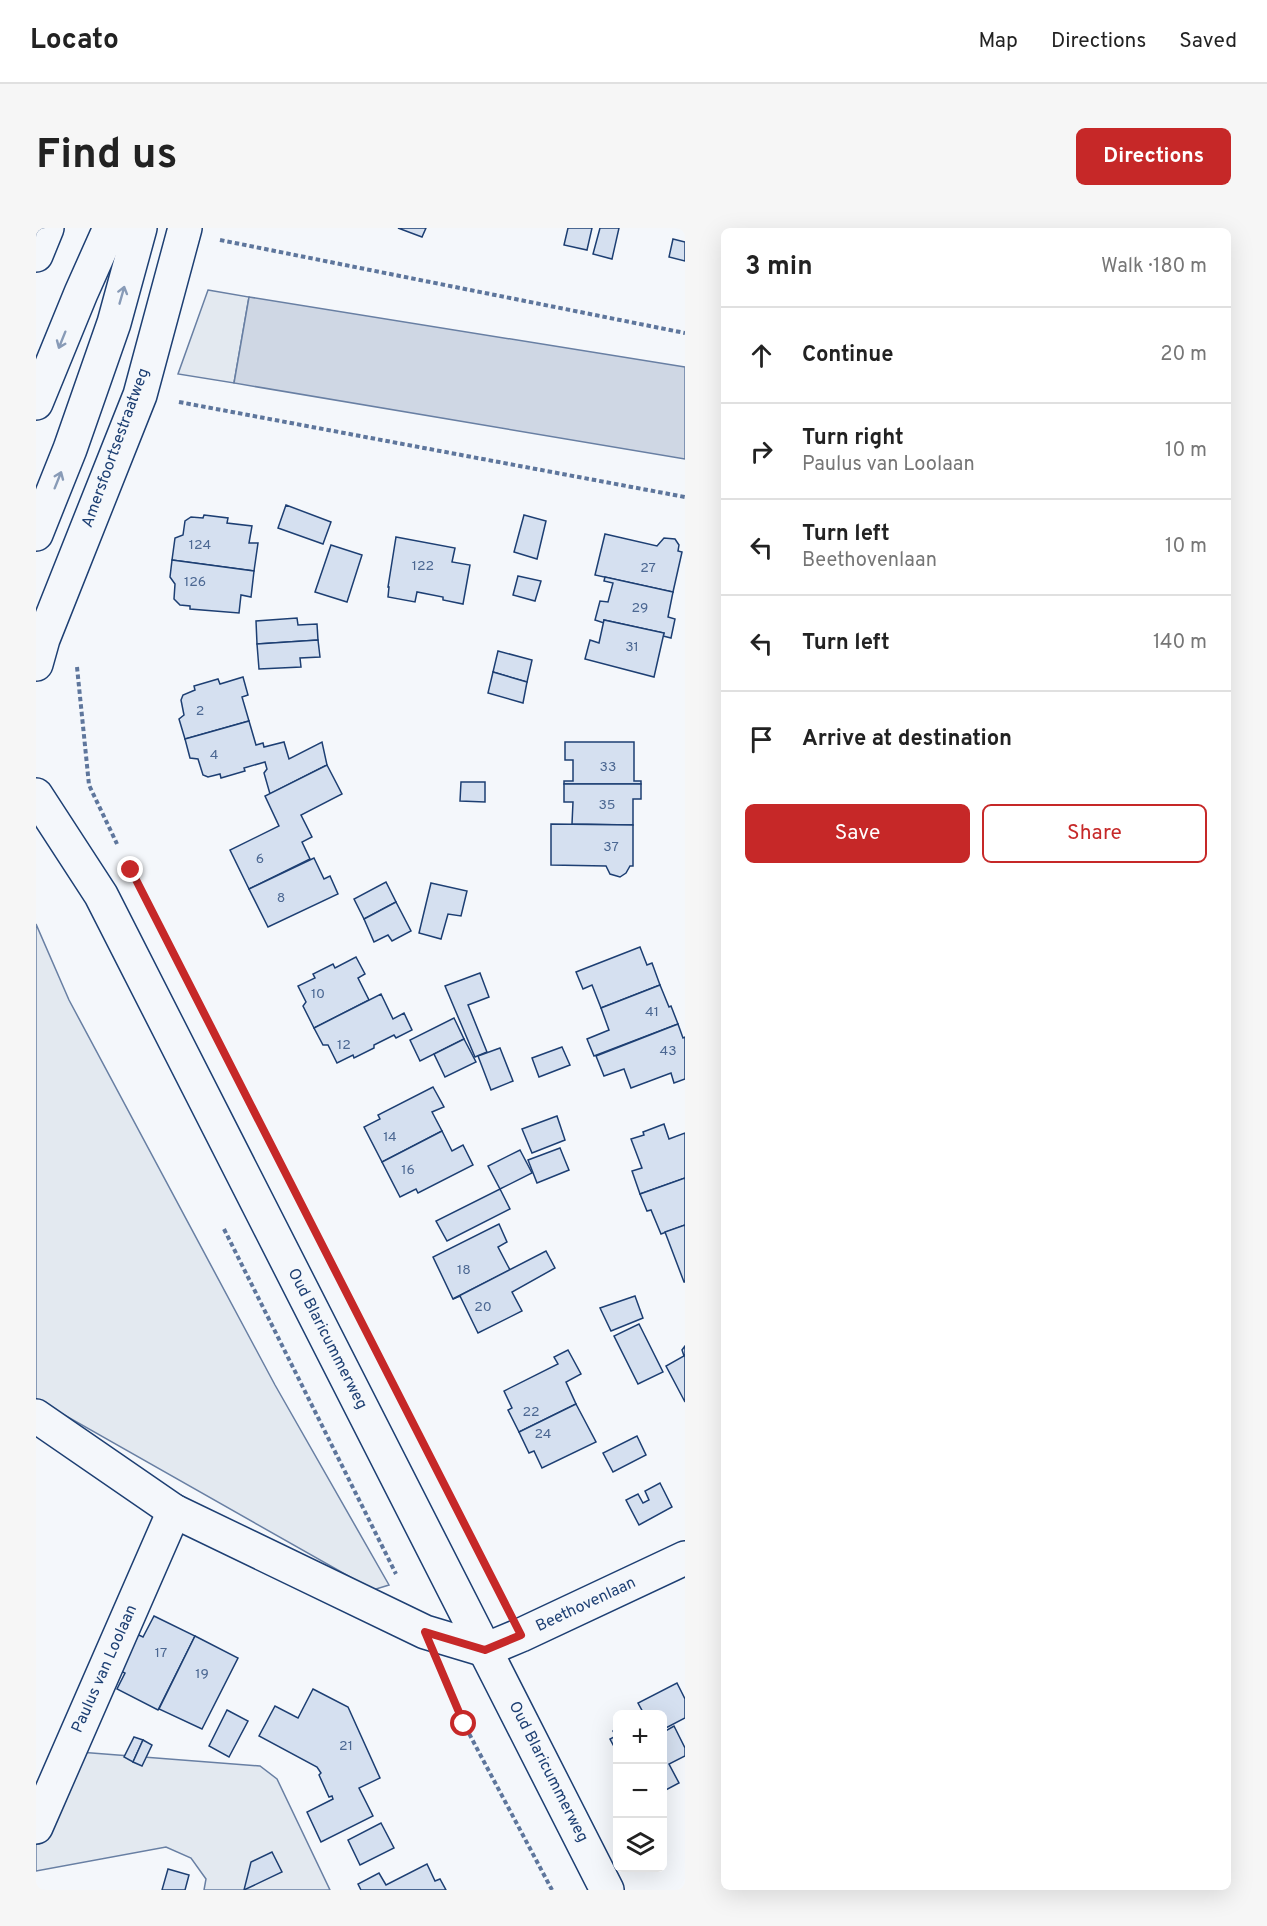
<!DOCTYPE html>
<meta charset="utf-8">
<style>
:root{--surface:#fff;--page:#f6f6f6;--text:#222;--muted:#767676;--line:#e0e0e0;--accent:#c62828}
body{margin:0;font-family:Overpass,sans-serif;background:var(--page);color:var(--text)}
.controls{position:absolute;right:18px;bottom:18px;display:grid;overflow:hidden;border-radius:9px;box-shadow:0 6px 24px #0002}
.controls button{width:54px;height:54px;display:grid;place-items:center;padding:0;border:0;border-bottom:2px solid var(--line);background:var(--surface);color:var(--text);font:30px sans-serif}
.stop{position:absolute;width:18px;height:18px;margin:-14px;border:4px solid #c62828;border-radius:50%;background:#fff}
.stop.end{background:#c62828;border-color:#fff;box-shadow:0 2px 6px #0008}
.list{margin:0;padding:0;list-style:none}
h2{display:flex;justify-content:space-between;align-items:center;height:78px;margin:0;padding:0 24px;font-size:26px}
h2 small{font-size:20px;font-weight:400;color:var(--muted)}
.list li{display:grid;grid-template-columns:39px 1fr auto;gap:18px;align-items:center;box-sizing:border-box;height:96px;padding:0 24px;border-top:2px solid var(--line)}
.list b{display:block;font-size:22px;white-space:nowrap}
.list p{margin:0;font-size:20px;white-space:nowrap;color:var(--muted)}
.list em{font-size:20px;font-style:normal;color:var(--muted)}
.actions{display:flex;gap:12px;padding:18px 24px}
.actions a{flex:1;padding:14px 0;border:2px solid var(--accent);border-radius:9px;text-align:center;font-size:21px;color:var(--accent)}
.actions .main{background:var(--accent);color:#fff}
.icon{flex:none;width:33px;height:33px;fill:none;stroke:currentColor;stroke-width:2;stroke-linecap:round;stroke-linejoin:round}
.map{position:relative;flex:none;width:649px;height:1662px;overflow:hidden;border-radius:9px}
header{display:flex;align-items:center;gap:36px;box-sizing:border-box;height:84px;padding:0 30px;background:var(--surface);border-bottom:2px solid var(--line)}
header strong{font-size:28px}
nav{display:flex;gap:33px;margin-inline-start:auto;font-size:21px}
.intro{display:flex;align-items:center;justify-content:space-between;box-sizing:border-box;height:144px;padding:0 36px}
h1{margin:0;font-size:42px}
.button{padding:15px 27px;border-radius:9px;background:var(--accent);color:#fff;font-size:21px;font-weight:700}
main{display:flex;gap:36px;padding:0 36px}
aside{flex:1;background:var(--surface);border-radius:9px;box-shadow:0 6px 24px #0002}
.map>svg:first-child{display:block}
.green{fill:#e3e9f0;stroke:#687fa3;stroke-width:1.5}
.water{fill:#cfd7e4;stroke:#687fa3;stroke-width:1.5}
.building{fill:#d5e0f0;stroke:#1d3f73;stroke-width:1.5}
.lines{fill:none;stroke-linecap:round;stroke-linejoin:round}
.minor-casing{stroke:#1d3f73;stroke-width:36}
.secondary-casing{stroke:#1d3f73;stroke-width:36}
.path{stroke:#5e769c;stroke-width:4;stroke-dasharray:4.5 3;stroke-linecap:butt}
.minor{stroke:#f4f7fb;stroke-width:33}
.secondary{stroke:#f4f7fb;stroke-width:33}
.oneway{stroke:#889bb7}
.route{stroke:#c62828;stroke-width:8}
.labels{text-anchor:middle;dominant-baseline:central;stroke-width:4.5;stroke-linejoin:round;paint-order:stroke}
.number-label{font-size:14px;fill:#4b6792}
.street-label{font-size:16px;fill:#1d3f73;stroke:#f4f7fb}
</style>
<header>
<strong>Locato</strong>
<nav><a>Map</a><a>Directions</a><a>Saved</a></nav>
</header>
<div class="intro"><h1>Find us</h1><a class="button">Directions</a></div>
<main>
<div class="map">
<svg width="649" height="1662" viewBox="0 0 649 1662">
<rect width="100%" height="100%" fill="#f4f7fb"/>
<g class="green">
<path d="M172 62 213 69 198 155 142 146Z"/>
<path d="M0 696 33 772 239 1157 353 1357 337 1362 0 1171Z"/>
<path d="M30 1523 224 1538 241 1551 294 1662H168L170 1651 155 1630 130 1619 0 1643V1608Z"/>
</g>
<path class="water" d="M213 69 649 139V231L198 155Z"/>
<g class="building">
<path d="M362 0H390L386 9Z"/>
<path d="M532 0H556L551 22 528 17Z"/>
<path d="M564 0H583L576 31 557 26Z"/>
<path d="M637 11 649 14V33L633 29Z"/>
<path d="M250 277 295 294 287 316 242 300Z"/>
<path d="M168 287 192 290 191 295 216 298 213 315H222L218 343 136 332 139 310 147 307 149 293 155 289 167 290Z"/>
<path d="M488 287 510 293 501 331 478 324Z"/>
<path d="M569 306 621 318 628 310 639 311 643 317 642 323 646 324 637 364 559 347Z"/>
<path d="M360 309 419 320 416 334 434 337 427 376 407 372V369L381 364 379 374 352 369 353 359H352Z"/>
<path d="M295 317 326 327 311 374 279 364Z"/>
<path d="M136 332 218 343 215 369 205 367 203 385 154 381V378L144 377 138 371 139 356 134 349Z"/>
<path d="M482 348 505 353 499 373 477 367Z"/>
<path d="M569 349 637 364 632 389 639 391 635 410 627 408 628 405 568 392V395L559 392 564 373 572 374 577 355 568 353Z"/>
<path d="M261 390 262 397 281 396 282 412 221 416 220 393Z"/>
<path d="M568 392 628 405 618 449 549 431 554 412 563 415Z"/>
<path d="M282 412 284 429 264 430 265 439 223 441 221 416Z"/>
<path d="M462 423 496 432 491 454 457 444Z"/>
<path d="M457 444 491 454 487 475 452 465Z"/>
<path d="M207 449 212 467 206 469 213 493 149 511 143 491 148 487 145 472 147 467 159 462 158 458 182 451 184 456Z"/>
<path d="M213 493 220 517 227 515 228 519 248 514 253 531 286 514 291 537 234 566 228 545 231 541 229 534 208 540 209 543 185 550 184 546 172 549 167 547 162 531 154 530 149 511Z"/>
<path d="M529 514H598V553H605V556H528V553H537V532H529Z"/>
<path d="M291 537 306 566 265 587 276 609 266 614 274 631 213 661 194 622 243 598 229 568Z"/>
<path d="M425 554H449V574L424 573Z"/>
<path d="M528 556H605V571H597V597L536 596 537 574H528Z"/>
<path d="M515 596 597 597V638H594L590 645 584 649 574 646 570 638 515 637Z"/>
<path d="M278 630 288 651 294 648 302 666 232 699 213 661Z"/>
<path d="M350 654 360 674 328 691 318 671Z"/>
<path d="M395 655 431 663 425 688 412 686 405 711 383 705Z"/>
<path d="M360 674 375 703 356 713 352 707 338 714 328 691Z"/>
<path d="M604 719 611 737 616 735 624 757 565 780 556 757 547 761 540 744Z"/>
<path d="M320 729 329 746 322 750 333 772 278 800 267 778 270 774 262 758 279 750 277 746 297 736 299 740Z"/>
<path d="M444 745 453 769 432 777 451 824 439 829 409 758Z"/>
<path d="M624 757 633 779 635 778 642 796 558 828 551 811 573 802 565 780Z"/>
<path d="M345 766 357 791 368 785 376 802 360 810 358 807 338 817V820L318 830 317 827 301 835 292 817H287L278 800Z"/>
<path d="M418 790 428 811 384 833 374 812Z"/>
<path d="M642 796 647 810 649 809V851L638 855 635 845 595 860 588 841 568 848 560 828Z"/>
<path d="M428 811 440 834 409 849 398 826Z"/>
<path d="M526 819 534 837 503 849 496 830Z"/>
<path d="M464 820 477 853 455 862 442 828Z"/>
<path d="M397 859 408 879 396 884 406 903 346 934 328 899 344 891 342 887Z"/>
<path d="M521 888 529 912 496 925 486 901Z"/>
<path d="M628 896 633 911 649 905V950L604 966 596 943 606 940 595 911 608 907 607 904Z"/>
<path d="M406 903 416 923 427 917 437 937 382 965 380 961 364 969 346 934Z"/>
<path d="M524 920 533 942 501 955 492 932Z"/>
<path d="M484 922 496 945 464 961 452 938Z"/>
<path d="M649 950V997L625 1006 615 982 611 983 604 966Z"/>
<path d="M464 961 474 981 411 1013 400 993Z"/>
<path d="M463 996 471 1014 462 1019 474 1042 417 1071 397 1029Z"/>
<path d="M649 997V1054H648L629 1004Z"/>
<path d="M510 1023 519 1040 476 1064 486 1083 442 1105 424 1068 417 1071Z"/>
<path d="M599 1068 607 1090 575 1103 564 1080Z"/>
<path d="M603 1096 627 1144 602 1156 578 1108Z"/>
<path d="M649 1118V1174L630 1138 648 1128 646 1122Z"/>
<path d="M532 1122 545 1146 530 1154 540 1176 483 1204 472 1182 476 1180 468 1163 522 1136 518 1129Z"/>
<path d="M540 1176 560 1214 506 1240 498 1223 493 1225 483 1204Z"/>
<path d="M601 1208 610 1227 577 1244 567 1225Z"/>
<path d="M624 1255 636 1279 603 1297 590 1272 602 1266 607 1275 613 1272 609 1263Z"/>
<path d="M118 1388 159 1408 122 1482 81 1461 89 1445 72 1437 90 1401 107 1409Z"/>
<path d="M159 1408 202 1430 166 1501 123 1481Z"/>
<path d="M641 1455 649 1471V1490L626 1502V1486H608L602 1475Z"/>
<path d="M277 1461 312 1479 344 1550 323 1560 337 1588 285 1614 271 1584 297 1571 296 1568 293 1569 283 1547 285 1545 281 1539 223 1508 239 1478 262 1490Z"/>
<path d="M191 1482 212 1493 193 1529 173 1518Z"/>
<path d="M582 1496V1526L574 1511 580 1508 577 1503Z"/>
<path d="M638 1498 649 1520V1528L633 1536 643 1555 626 1564V1505Z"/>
<path d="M98 1509 107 1512 97 1534 88 1529Z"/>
<path d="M107 1512 116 1517 106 1538 97 1534Z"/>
<path d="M345 1595 358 1620 324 1637 312 1612Z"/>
<path d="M236 1624 246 1644 208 1662 215 1634Z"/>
<path d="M391 1636 399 1653 404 1651 410 1662H325L322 1656 343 1645 350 1657Z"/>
<path d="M132 1641 153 1647 149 1662H126Z"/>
</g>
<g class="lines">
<g class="minor-casing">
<g id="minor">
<path d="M0 27 11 0"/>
<path d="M0 436 7 411 104 167 149 0"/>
<path d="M0 567 65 667 571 1662"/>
<path d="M0 1188 138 1283 389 1404 449 1422 485 1407 649 1330"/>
<path d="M0 1599 138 1283"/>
</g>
</g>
<g class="secondary-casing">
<g id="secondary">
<path d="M0 175 45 65 74 0"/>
<path d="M0 306 34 221 78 95 104 0"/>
</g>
</g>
<g class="path">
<path d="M184 12 649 105"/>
<path d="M143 174 649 269"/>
<path d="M41 439 53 557 81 616"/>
<path d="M188 1001 360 1346"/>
<path d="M409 1451 428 1496 516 1662"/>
</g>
<use href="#minor" class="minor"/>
<use href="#secondary" class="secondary"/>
</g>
<defs><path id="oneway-shaft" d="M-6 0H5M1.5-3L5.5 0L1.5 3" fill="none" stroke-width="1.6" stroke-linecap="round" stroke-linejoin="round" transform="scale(1.5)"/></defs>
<g class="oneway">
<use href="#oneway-shaft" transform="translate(86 67) rotate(-74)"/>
<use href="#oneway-shaft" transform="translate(26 112) rotate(112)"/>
<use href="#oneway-shaft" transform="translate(22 252) rotate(-68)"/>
</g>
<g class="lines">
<path class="route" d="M95 642 485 1407 449 1422 389 1404 428 1496"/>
</g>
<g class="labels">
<g class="number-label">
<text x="164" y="317">124</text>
<text x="387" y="338">122</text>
<text x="612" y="340">27</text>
<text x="159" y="354">126</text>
<text x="604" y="380">29</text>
<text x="596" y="419">31</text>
<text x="164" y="483">2</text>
<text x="178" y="527">4</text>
<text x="572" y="539">33</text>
<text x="571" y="577">35</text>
<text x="575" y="619">37</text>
<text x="224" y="631">6</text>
<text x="245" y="670">8</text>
<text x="282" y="766">10</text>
<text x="616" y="784">41</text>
<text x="308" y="817">12</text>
<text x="632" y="823">43</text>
<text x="354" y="909">14</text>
<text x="372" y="942">16</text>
<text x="428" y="1042">18</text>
<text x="447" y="1079">20</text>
<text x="495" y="1184">22</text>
<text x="507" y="1206">24</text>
<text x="125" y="1425">17</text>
<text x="166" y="1446">19</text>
<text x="310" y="1518">21</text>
</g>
<g class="street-label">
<text transform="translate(80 220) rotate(-70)">Amersfoortsestraatweg</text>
<text transform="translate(291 1111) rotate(63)">Oud Blaricummerweg</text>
<text transform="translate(550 1377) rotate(-25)">Beethovenlaan</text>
<text transform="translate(69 1441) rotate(-66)">Paulus van Loolaan</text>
<text transform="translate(512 1544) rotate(63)">Oud Blaricummerweg</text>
</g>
</g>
</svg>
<div class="controls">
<button>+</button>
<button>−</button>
<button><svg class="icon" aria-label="layers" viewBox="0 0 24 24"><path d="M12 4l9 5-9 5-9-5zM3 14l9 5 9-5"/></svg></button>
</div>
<div class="stop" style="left:428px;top:1496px"></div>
<div class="stop end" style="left:95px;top:642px"></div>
</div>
<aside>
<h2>3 min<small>Walk · 180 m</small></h2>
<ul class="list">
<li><svg class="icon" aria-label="ahead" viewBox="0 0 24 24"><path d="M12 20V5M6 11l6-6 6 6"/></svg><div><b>Continue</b></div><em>20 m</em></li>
<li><svg class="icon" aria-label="right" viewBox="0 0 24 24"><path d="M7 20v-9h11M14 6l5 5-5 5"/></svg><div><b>Turn right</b><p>Paulus van Loolaan</p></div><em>10 m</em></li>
<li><svg class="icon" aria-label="left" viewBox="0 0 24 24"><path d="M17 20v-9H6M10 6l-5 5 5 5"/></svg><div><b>Turn left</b><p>Beethovenlaan</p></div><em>10 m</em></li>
<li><svg class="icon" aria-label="left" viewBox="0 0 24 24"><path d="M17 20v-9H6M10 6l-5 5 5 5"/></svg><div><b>Turn left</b></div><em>140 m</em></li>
<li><svg class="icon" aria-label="arrive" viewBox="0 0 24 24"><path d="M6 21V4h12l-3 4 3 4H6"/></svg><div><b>Arrive at destination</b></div></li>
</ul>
<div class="actions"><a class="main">Save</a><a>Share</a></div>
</aside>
</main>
